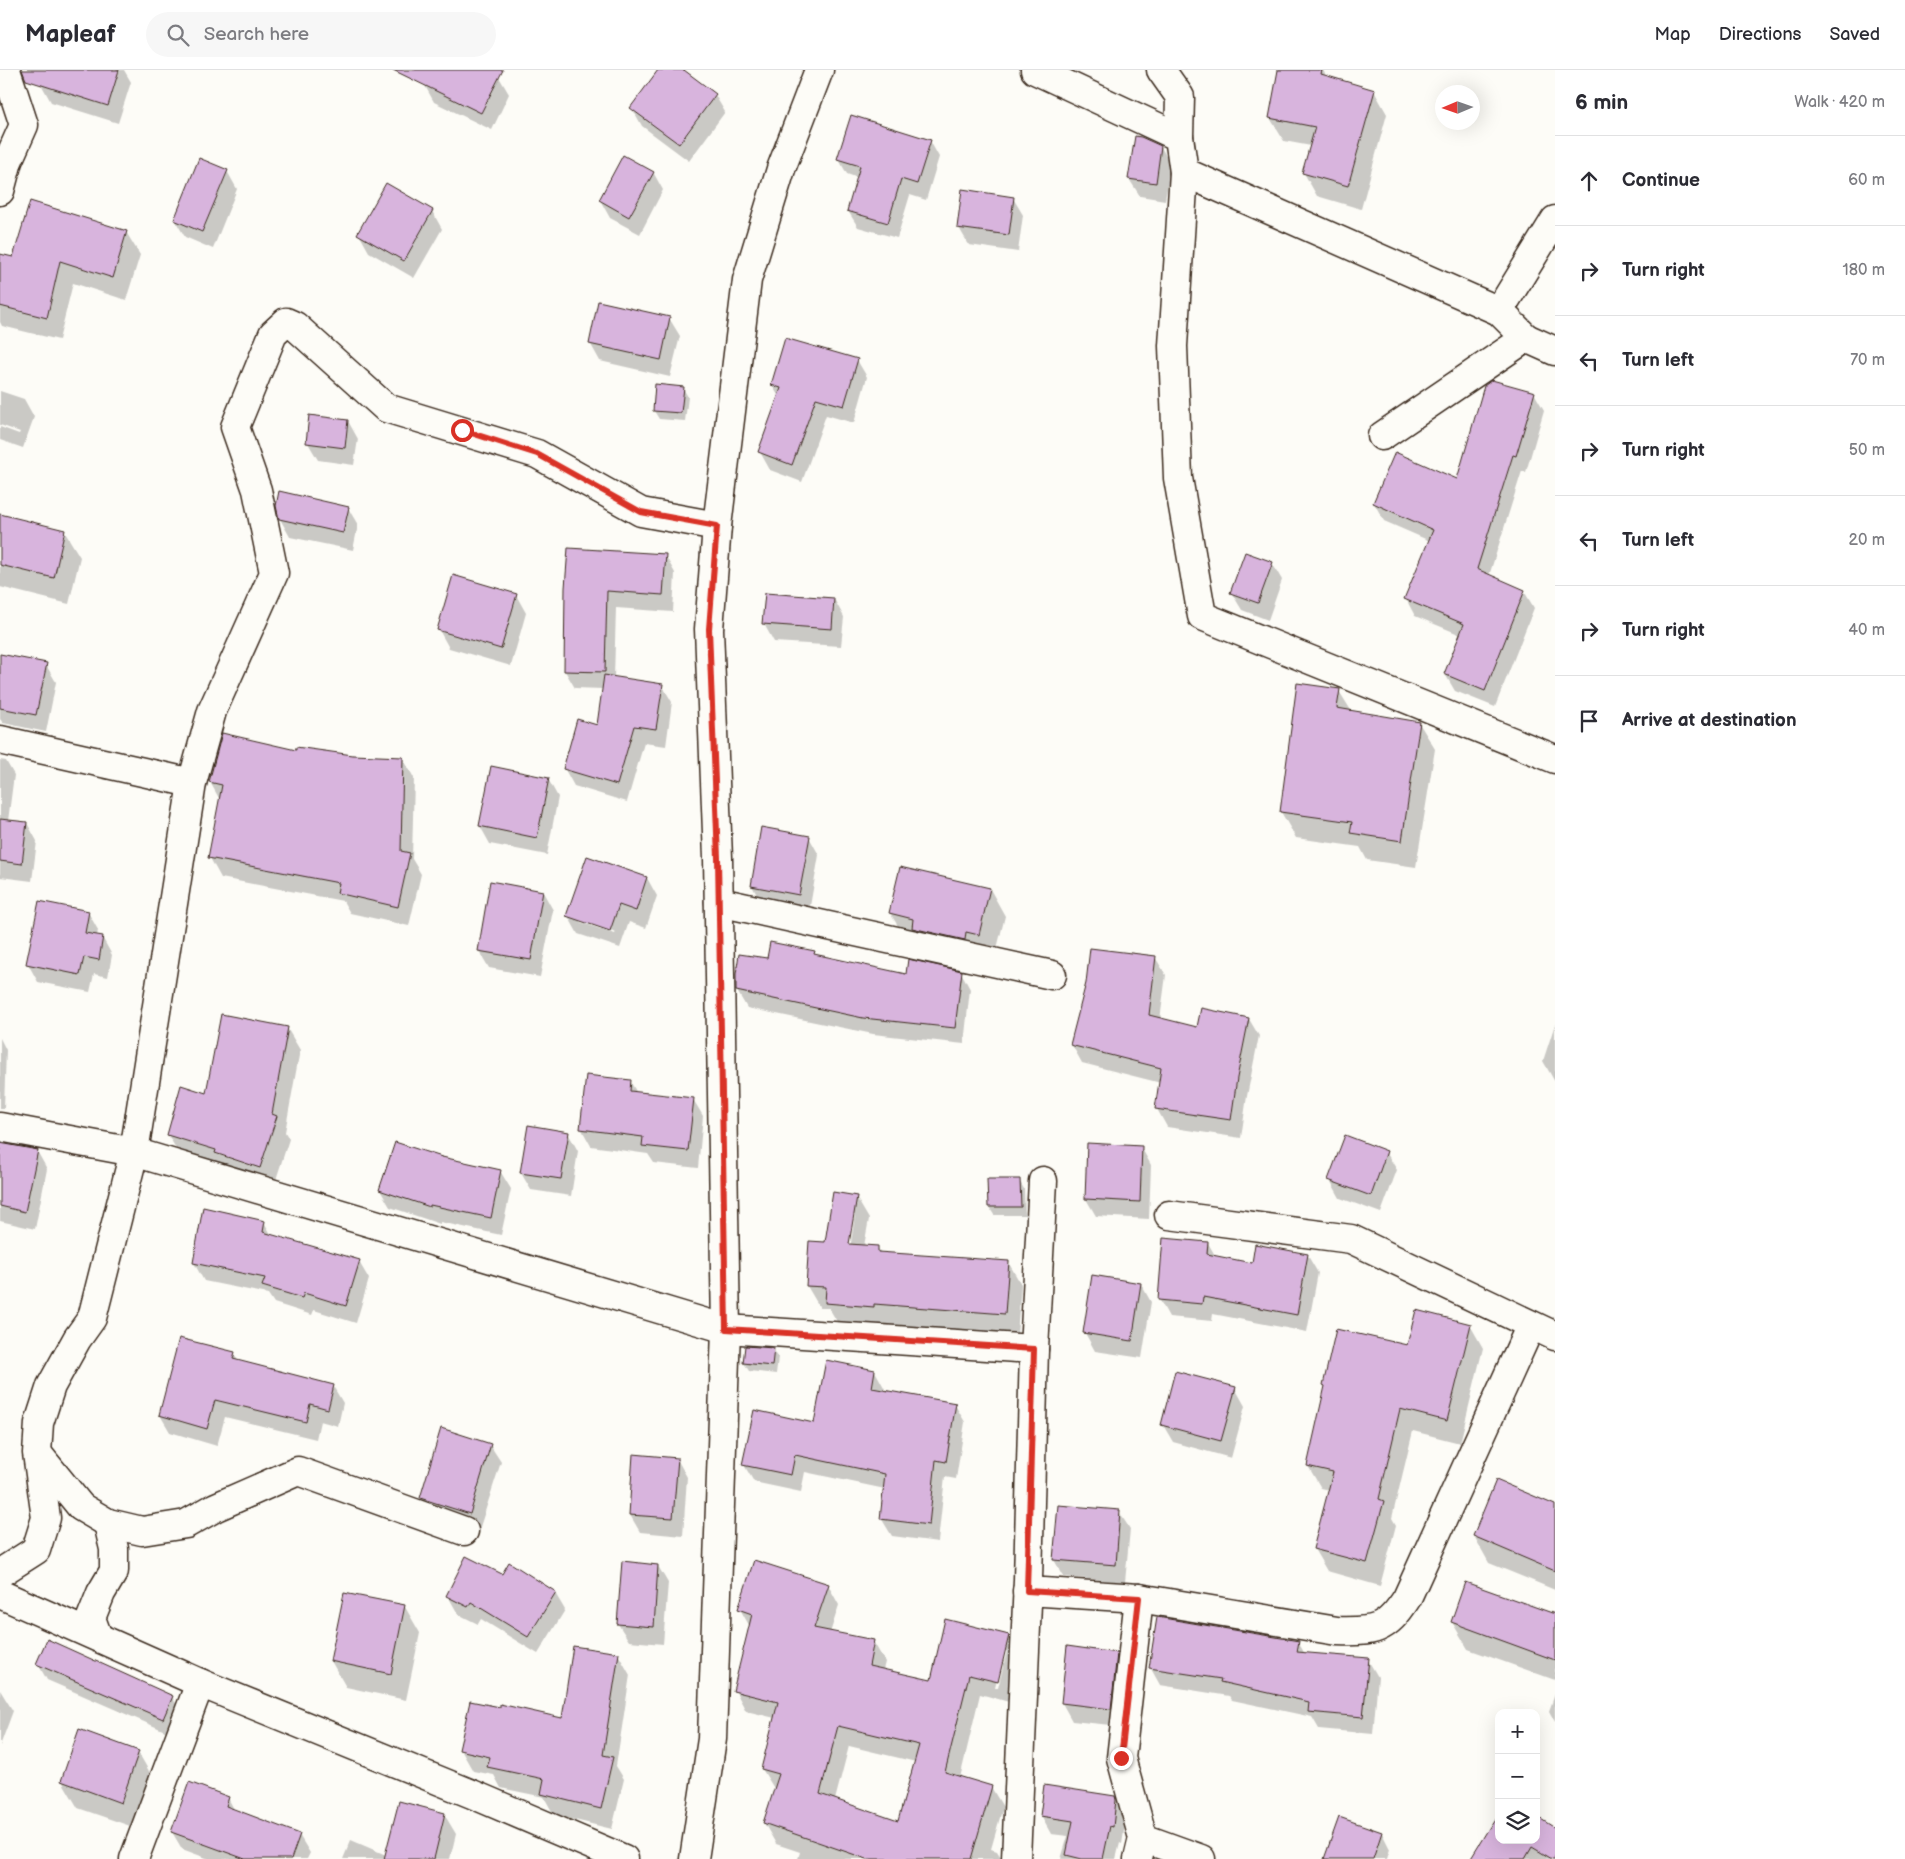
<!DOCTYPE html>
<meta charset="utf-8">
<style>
:root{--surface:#fff;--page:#f7f7f7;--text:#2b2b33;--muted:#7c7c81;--line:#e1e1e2}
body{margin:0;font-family:"Balsamiq Sans",sans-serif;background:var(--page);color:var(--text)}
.controls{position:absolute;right:15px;bottom:15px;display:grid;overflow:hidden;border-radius:10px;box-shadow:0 5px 20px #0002}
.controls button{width:45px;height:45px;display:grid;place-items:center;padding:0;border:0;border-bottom:1px solid var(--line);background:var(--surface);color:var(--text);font:25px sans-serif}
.compass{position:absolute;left:1435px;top:15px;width:45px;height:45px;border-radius:50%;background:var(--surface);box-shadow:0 5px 20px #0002;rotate:268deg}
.stop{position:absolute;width:15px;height:15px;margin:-11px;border:4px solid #d93025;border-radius:50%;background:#fff}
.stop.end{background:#d93025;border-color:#fff;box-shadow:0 1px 5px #0008}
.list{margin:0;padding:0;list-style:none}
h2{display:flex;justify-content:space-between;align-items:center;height:65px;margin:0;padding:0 20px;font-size:21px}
h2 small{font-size:16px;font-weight:400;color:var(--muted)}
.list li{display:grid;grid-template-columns:32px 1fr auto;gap:15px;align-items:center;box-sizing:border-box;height:90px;padding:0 20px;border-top:1px solid var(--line)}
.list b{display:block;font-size:19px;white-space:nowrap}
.list em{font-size:16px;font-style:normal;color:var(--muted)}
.icon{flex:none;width:28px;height:28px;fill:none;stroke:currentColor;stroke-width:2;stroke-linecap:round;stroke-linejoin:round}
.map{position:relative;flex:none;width:1555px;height:1789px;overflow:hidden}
header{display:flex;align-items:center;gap:30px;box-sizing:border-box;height:70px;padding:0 25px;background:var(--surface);border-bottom:1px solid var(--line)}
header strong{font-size:24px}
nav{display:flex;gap:28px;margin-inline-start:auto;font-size:18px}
.search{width:350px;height:45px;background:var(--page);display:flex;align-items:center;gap:12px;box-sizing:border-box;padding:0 18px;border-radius:28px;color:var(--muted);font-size:19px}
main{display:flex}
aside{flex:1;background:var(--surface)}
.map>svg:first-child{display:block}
.shadow{fill:#0003;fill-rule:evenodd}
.building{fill:#d8b4dd;stroke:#3b2a1e;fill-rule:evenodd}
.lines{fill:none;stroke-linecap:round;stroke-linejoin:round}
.minor-casing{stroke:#3b2a1e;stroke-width:31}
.minor{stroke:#fdfcf7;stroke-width:28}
.route{stroke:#d93025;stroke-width:6}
</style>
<header>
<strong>Mapleaf</strong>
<div class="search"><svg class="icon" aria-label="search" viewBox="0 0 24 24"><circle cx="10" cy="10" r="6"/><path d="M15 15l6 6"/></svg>Search here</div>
<nav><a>Map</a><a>Directions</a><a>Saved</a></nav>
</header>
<main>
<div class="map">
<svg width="1555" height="1789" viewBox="0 0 1555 1789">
<rect width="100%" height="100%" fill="#fdfcf7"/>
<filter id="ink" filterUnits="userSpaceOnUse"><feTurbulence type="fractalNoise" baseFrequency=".02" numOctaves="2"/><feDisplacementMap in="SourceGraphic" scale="10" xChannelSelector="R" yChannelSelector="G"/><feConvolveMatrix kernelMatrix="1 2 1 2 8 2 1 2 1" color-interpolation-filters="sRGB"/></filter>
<g filter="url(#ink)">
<g class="shadow">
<path d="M46 0H124L131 12 118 53 51 32 41 14Z"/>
<path d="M431 0H485L499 7 509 24 492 60 434 32 424 14Z"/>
<path d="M660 0H681L715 25 725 42 689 91 642 56 632 38Z"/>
<path d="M1279 0H1323L1327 8 1374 21 1387 44 1361 139 1317 126 1304 103 1311 76 1284 71 1270 48Z"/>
<path d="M930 71 939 87 926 130 910 125 897 168 858 157 848 141 858 108 847 104 838 88Z"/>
<path d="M1161 77 1171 95 1165 130 1140 126 1129 109Z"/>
<path d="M227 101 237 119 213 179 185 167 175 150Z"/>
<path d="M653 102 663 120 640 164 610 148 600 130Z"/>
<path d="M1013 128 1023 145 1018 182 969 175 959 158Z"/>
<path d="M432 141 442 159 414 208 369 182 359 164Z"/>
<path d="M126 162 140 185 126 230 73 213 59 270 2 256 0 252V188L14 189Z"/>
<path d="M669 248 680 266 670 307 600 291 590 273Z"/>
<path d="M857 290 867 307 854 353 826 345 802 412 770 400 760 382 779 327 772 315Z"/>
<path d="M683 318 688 327 685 351 659 349 654 341Z"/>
<path d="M0 321 24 329 34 347 23 378 0 370V357L19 364 20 362 0 355Z"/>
<path d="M1534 323 1544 340 1526 402 1522 401 1489 506 1524 521 1534 538 1495 637 1455 621 1445 604 1461 565 1415 546 1406 529 1430 471 1384 451 1374 433 1457 411Z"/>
<path d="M348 351 358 369 354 395 318 390 308 373Z"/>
<path d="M348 438 358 455 353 480 290 467 280 449Z"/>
<path d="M0 445 64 461 80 487 69 534 0 517Z"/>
<path d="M665 485 675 503 673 542 616 538 614 608 662 615 672 632 666 676 644 673 627 732 574 716 564 698 598 657 603 619 575 618 565 601 566 518Z"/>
<path d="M1272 493 1282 510 1268 550 1242 540 1231 522Z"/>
<path d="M766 524 834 529 844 547 841 576 774 572 764 554Z"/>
<path d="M516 525 526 543 511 596 449 578 439 560Z"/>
<path d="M0 585 46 595 56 612 46 662 3 653 0 649Z"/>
<path d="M1339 621 1352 642 1419 653 1435 679 1416 797 1367 790 1360 777 1296 768 1281 742Z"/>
<path d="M297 682 353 687 403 688 414 708 412 789 421 804 409 856 350 843 343 831 221 808 210 788 220 730 210 712Z"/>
<path d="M0 690 6 691 14 705 8 751 27 753 37 771 32 811 0 807Z"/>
<path d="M548 709 558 727 547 785 490 774 480 756Z"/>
<path d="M809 767 819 785 809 842 762 834 752 816Z"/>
<path d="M588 788 647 808 657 826 646 858 629 852 620 878 578 864 568 846ZM580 850 616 862 615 864 580 852Z"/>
<path d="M990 819 1005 846 994 891 906 869 890 843Z"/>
<path d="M543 822 553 840 540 907 489 898 479 881Z"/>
<path d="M88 842 98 860 97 866 102 867 112 885 108 907 94 904 90 922 38 912 28 894Z"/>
<path d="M814 882 816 886 908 905 961 902 970 919 964 974 873 964 747 938 737 921Z"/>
<path d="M1155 887 1166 905 1160 950 1198 959 1249 949 1259 966 1247 1026 1241 1068 1167 1057 1157 1039 1161 1013 1082 993 1072 975Z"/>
<path d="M1555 954V1012L1543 991Z"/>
<path d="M287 958 300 980 285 1062 289 1069 273 1119 181 1087 168 1065 207 1024Z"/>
<path d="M0 968 6 980 4 1038H0Z"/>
<path d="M630 1011 637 1023 693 1029 703 1046 698 1098 654 1093 648 1084 591 1076 581 1058Z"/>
<path d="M568 1063 578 1081 571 1126 531 1120 521 1103Z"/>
<path d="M0 1074 37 1081 47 1099 35 1159 0 1151Z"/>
<path d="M1141 1077 1151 1095 1149 1149 1096 1146 1086 1129Z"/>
<path d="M1386 1082 1397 1100 1381 1143 1340 1128 1330 1110Z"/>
<path d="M442 1088 500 1101 511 1119 501 1165 440 1152V1154L390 1137 380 1120Z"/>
<path d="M1019 1110 1024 1119 1025 1145H994L989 1137Z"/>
<path d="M856 1127 869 1149 864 1176 877 1177 881 1183 1008 1192 1021 1214 1017 1265 839 1255 829 1238H820L807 1216 826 1174ZM852 1145H855L850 1180H847Z"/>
<path d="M264 1152 272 1166 359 1192 369 1209 356 1253 314 1240 312 1245 274 1233 268 1224 204 1211 194 1193Z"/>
<path d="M1208 1173 1216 1187 1253 1194 1308 1186 1318 1203 1307 1262 1213 1244 1212 1251 1169 1247 1159 1229Z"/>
<path d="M1141 1214 1151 1232 1142 1288 1095 1281 1085 1263Z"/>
<path d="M1470 1255 1483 1278 1460 1373 1413 1361 1392 1448 1396 1455 1380 1516 1327 1501 1314 1479 1330 1420 1321 1418 1308 1396 1326 1318 1324 1315 1408 1277Z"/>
<path d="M773 1279 778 1287 776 1304 749 1301 744 1293Z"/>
<path d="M234 1284 238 1291 333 1316 343 1333 338 1356 320 1351 316 1369 225 1347 217 1376 170 1362 160 1345Z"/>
<path d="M875 1301 885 1319 884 1322 955 1335 965 1352 956 1409 945 1407 938 1472 892 1466 881 1448 885 1419 805 1402 801 1422 754 1412 744 1395 815 1354Z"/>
<path d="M1235 1318 1245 1336 1231 1388 1173 1372 1163 1355Z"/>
<path d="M490 1375 501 1392 479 1460 431 1445 421 1428Z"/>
<path d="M677 1389 687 1407 683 1466 640 1462 630 1445Z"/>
<path d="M1555 1436V1520L1489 1493 1474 1466Z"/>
<path d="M1119 1442 1130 1459 1125 1512 1064 1507 1054 1490Z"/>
<path d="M658 1496 668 1513 663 1574 629 1571 618 1554Z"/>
<path d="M502 1506 555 1523 565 1540 538 1584 481 1549 478 1554 458 1544 448 1526Z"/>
<path d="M828 1515 839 1535 830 1563 873 1571 885 1592 883 1600 932 1612 1009 1566 1020 1586 1009 1632 980 1624 960 1708 991 1717 1003 1737 991 1779 997 1781 1002 1789H798L800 1782 776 1774 764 1753 775 1720 762 1699 775 1648 746 1641 735 1620 750 1557 740 1539ZM1004 1581H1007L998 1618H995ZM849 1676 916 1692 899 1752 835 1730Z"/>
<path d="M405 1537 420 1563 406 1630 346 1617 331 1591Z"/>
<path d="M1555 1546V1610L1468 1579 1452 1552Z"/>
<path d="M1298 1572 1305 1584 1368 1590 1378 1607 1373 1664 1319 1659 1312 1647 1232 1630 1229 1626 1160 1615 1150 1597Z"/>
<path d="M618 1584 630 1605 616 1696 624 1709 612 1759 554 1745 544 1727 501 1718 494 1705 473 1701 461 1680 563 1649Z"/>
<path d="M1116 1584 1127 1601 1120 1656 1072 1651 1062 1633Z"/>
<path d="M38 1594 172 1627 182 1643 172 1664 47 1610Z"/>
<path d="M0 1620 13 1641 0 1676Z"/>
<path d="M1555 1624V1652L1549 1641Z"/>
<path d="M138 1682 153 1708 136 1758 78 1738 62 1711Z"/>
<path d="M1114 1727 1126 1749 1122 1774 1120 1773 1116 1789H1061L1068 1766 1051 1764 1041 1746Z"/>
<path d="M228 1728 235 1741 299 1765 310 1783 307 1789H209L182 1779 172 1762Z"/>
<path d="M444 1744 456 1764 450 1789H343L351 1770 386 1785Z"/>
<path d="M1555 1760V1789H1472L1499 1770H1536Z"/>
<path d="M1382 1763 1390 1779 1387 1789H1326Z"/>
</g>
<g class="building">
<path d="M22 0H119L108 36 26 10Z"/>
<path d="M393 0H503L481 43Z"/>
<path d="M658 0H684L716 24 679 74 630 38Z"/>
<path d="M1278 0H1322L1321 4 1375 20 1348 116 1302 103 1315 57 1269 48Z"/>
<path d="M851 45 931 70 917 114 901 109 888 153 847 141 860 96 837 89Z"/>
<path d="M1135 66 1141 67 1161 76 1156 113 1128 109Z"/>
<path d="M623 85 654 102 629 147 599 130Z"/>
<path d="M199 88 228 100 202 162 174 150Z"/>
<path d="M386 113 433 140 404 191 357 164Z"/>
<path d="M962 119 1014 127 1009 165 957 158Z"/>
<path d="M30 131 127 161 113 208 60 191 47 248 0 236V184L13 187Z"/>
<path d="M598 231 670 247 661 290 589 274Z"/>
<path d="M785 268 858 289 844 336 816 328 792 395 758 382 781 318 771 315Z"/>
<path d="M1492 310 1535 322 1516 386 1513 385 1477 499 1525 520 1485 621 1444 604 1464 554 1404 529 1433 460 1373 433 1395 382 1457 409 1484 316Z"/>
<path d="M655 314 684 317 681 343 653 341Z"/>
<path d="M309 345 348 350 345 378 306 373Z"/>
<path d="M279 421 349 437 343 463 279 449 276 436Z"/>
<path d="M0 444 65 460 54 508 0 495Z"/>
<path d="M568 478 666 484 663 525 607 521 605 602 564 601 565 518Z"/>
<path d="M1245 482 1273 492 1258 533 1230 523Z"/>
<path d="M453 505 517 524 501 579 437 560Z"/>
<path d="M765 523 834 528 832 559 762 554Z"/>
<path d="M0 584 47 593 36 645 0 638Z"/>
<path d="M604 605 663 614 656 659 634 656 617 715 563 699 577 649 597 655Z"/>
<path d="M1297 613 1340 619 1337 638 1420 652 1402 771 1350 763 1352 752 1280 742Z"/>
<path d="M222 663 296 680V677L353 685 403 687 401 781 410 783 398 837 337 823 339 813 208 788 222 715 209 712Z"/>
<path d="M491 696 549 708 537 768 479 756Z"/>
<path d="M0 749 27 752 22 794 0 791Z"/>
<path d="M761 757 810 766 799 825 751 816Z"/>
<path d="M587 786 647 807 636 841 619 835 610 861 566 846Z"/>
<path d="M900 797 990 818 979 865 966 862 965 870 912 858 913 849 889 843Z"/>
<path d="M490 811 543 821 531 890 478 881Z"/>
<path d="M39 831 89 841 85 863 103 866 99 890 84 887 80 905 26 894Z"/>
<path d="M770 872 815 881 814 884 906 904 908 889 962 901 955 958 863 948 736 921V904L739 884 767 888Z"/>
<path d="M1090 878 1156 886 1149 945 1197 957 1201 938 1249 948 1237 1008 1231 1050 1155 1039 1161 998 1070 975 1086 913Z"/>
<path d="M221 944 288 957 272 1044 277 1046 260 1098 215 1083 216 1080 167 1065 181 1015 206 1023Z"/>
<path d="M586 1005 631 1010 630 1021 694 1028 688 1081 642 1076 643 1067 580 1059Z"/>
<path d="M528 1055 569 1062 561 1109 520 1103Z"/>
<path d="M1345 1065 1387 1081 1371 1126 1328 1110Z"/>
<path d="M395 1072 442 1087 501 1100 491 1148 430 1135V1137L379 1120Z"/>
<path d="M0 1073 38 1080 25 1142 0 1136Z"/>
<path d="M1087 1073 1142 1076 1140 1132 1085 1129Z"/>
<path d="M987 1109H1020L1021 1137H988Z"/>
<path d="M833 1122 857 1126 849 1174 878 1176V1182L1009 1191 1005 1244 874 1234V1237L825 1233 826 1217 806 1216 809 1171 825 1172Z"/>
<path d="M203 1137 265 1151 263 1162 360 1190 346 1236 304 1223 302 1228 262 1216 265 1208 193 1193Z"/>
<path d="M1163 1168 1208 1172 1207 1184 1252 1193 1255 1174 1308 1184 1297 1245 1203 1227 1202 1234 1158 1230Z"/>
<path d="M1092 1205 1141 1213 1132 1271 1083 1263Z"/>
<path d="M1416 1240 1471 1254 1447 1351 1400 1339 1379 1429 1384 1431 1367 1493 1313 1479 1333 1402 1307 1396 1325 1316 1323 1315 1336 1259 1407 1275Z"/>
<path d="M179 1268 235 1282 233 1289 334 1315 328 1339 310 1334 306 1352 215 1330 207 1359 159 1345Z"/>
<path d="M745 1276 774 1278 772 1296 743 1293Z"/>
<path d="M826 1290 875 1300 872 1318 956 1333 946 1392 936 1390 929 1455 880 1449 885 1404 795 1385 791 1405 742 1395 754 1340 814 1353Z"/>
<path d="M1175 1301 1236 1317 1221 1371 1161 1355Z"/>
<path d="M441 1358 491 1374 470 1444 420 1428Z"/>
<path d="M633 1384 678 1388 673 1448 629 1445Z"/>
<path d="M1496 1410 1555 1435V1501L1473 1466Z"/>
<path d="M1058 1435 1120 1440 1116 1495 1053 1490Z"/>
<path d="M466 1486 502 1504 509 1492 556 1522 528 1567 471 1532 468 1537 446 1526Z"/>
<path d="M754 1490 829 1514 814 1558 874 1570 869 1596 931 1610 945 1549 1009 1565 998 1612 969 1605 945 1702 992 1716 971 1789H867L763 1753 779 1704 761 1699 778 1632 733 1621 752 1544 738 1539ZM838 1656 919 1675 898 1751 820 1724Z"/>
<path d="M622 1491 658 1495 654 1557 617 1554Z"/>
<path d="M1465 1512 1555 1544V1590L1451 1552Z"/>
<path d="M344 1523 405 1535 391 1604 330 1591Z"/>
<path d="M1157 1547 1299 1571 1297 1582 1369 1588 1363 1647 1308 1642 1309 1632 1220 1612 1221 1609 1149 1598Z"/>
<path d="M47 1569 173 1626 163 1649 36 1594Z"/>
<path d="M573 1576 619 1583 603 1685 613 1687 601 1739 541 1724 544 1709 487 1697 490 1687 459 1680 470 1631 500 1637V1634L562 1648Z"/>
<path d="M1067 1576 1117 1583 1111 1639 1061 1633Z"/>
<path d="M79 1659 139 1681 121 1733 61 1711Z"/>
<path d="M189 1712 229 1727 226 1736 300 1764 291 1789H245L171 1762Z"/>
<path d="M1044 1715 1115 1726 1116 1730 1113 1757 1110 1756 1103 1789H1082L1066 1785 1073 1751 1040 1746Z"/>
<path d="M399 1731 445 1743 434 1789H384Z"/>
<path d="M1499 1742V1770H1536V1746L1555 1758V1789H1552L1532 1777 1525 1789H1470Z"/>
<path d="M1339 1747 1382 1762 1373 1789H1324Z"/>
</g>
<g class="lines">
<g class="minor-casing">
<g id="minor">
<path d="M1035 0 1179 67 1184 102 1499 241 1526 268 1382 366"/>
<path d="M1161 0 1180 27 1179 67"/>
<path d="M1184 102 1173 276 1178 408 1202 546 1555 689"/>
<path d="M0 121 8 91 24 55 6 0"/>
<path d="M1499 241 1555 150"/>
<path d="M1526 268 1555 281"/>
<path d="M0 670 192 713"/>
<path d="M719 832 1052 905"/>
<path d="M0 1057 134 1082 192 713 212 641 274 503 257 420 235 357 273 264 286 252 295 256 386 338 537 384 641 442 717 456"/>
<path d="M1169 1145 1351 1169 1555 1266"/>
<path d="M38 1384 81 1437 108 1453 142 1461 186 1454 216 1437 298 1401 464 1461"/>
<path d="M0 1503 36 1480 46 1448 37 1383 39 1353 51 1316 77 1269 92 1248 134 1082 726 1259 1034 1279"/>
<path d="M1027 1521 1139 1528 1337 1561C1374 1562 1386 1561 1407 1528L1531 1255"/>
<path d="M0 1524 200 1613 472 1724 624 1789"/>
<path d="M98 1567 91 1548 101 1523 114 1501V1479L108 1453"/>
<path d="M1143 1768 1201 1789"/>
<path d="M134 1789 200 1613"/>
<path d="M694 1789 712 1669 726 1259 718 788 709 559 717 456 747 210 781 99 819 0"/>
<path d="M1016 1789 1028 1510 1034 1279 1043 1111"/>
<path d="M1138 1789 1143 1768 1121 1688 1139 1528"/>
</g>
</g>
<use href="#minor" class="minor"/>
</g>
</g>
<g class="lines" filter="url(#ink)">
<path class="route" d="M462 360 537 384 641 442 717 456 709 559 718 788 726 1259 1034 1279 1027 1521 1139 1528 1121 1688"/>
</g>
</svg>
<div class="controls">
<button>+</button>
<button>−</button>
<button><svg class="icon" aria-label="layers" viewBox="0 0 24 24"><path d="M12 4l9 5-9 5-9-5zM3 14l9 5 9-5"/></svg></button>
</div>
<svg class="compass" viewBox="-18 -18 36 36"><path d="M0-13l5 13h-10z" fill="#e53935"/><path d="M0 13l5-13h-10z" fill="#7c7c81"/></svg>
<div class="stop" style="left:462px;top:360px"></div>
<div class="stop end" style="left:1121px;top:1688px"></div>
</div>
<aside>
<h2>6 min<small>Walk · 420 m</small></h2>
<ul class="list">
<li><svg class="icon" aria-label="ahead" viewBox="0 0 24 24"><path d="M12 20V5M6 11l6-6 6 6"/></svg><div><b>Continue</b></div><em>60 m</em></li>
<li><svg class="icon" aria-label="right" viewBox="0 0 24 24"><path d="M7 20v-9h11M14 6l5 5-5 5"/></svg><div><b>Turn right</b></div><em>180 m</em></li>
<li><svg class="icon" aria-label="left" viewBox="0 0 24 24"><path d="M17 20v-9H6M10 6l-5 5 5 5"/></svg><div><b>Turn left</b></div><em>70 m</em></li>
<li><svg class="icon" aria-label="right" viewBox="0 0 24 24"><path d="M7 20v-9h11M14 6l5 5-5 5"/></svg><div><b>Turn right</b></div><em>50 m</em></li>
<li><svg class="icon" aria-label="left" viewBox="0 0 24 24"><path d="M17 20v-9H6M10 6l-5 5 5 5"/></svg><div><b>Turn left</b></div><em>20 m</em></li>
<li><svg class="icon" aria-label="right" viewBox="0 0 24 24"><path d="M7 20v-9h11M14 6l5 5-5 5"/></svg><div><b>Turn right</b></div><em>40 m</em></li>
<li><svg class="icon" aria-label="arrive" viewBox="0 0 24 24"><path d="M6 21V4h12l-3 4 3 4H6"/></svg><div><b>Arrive at destination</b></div></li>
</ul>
</aside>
</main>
